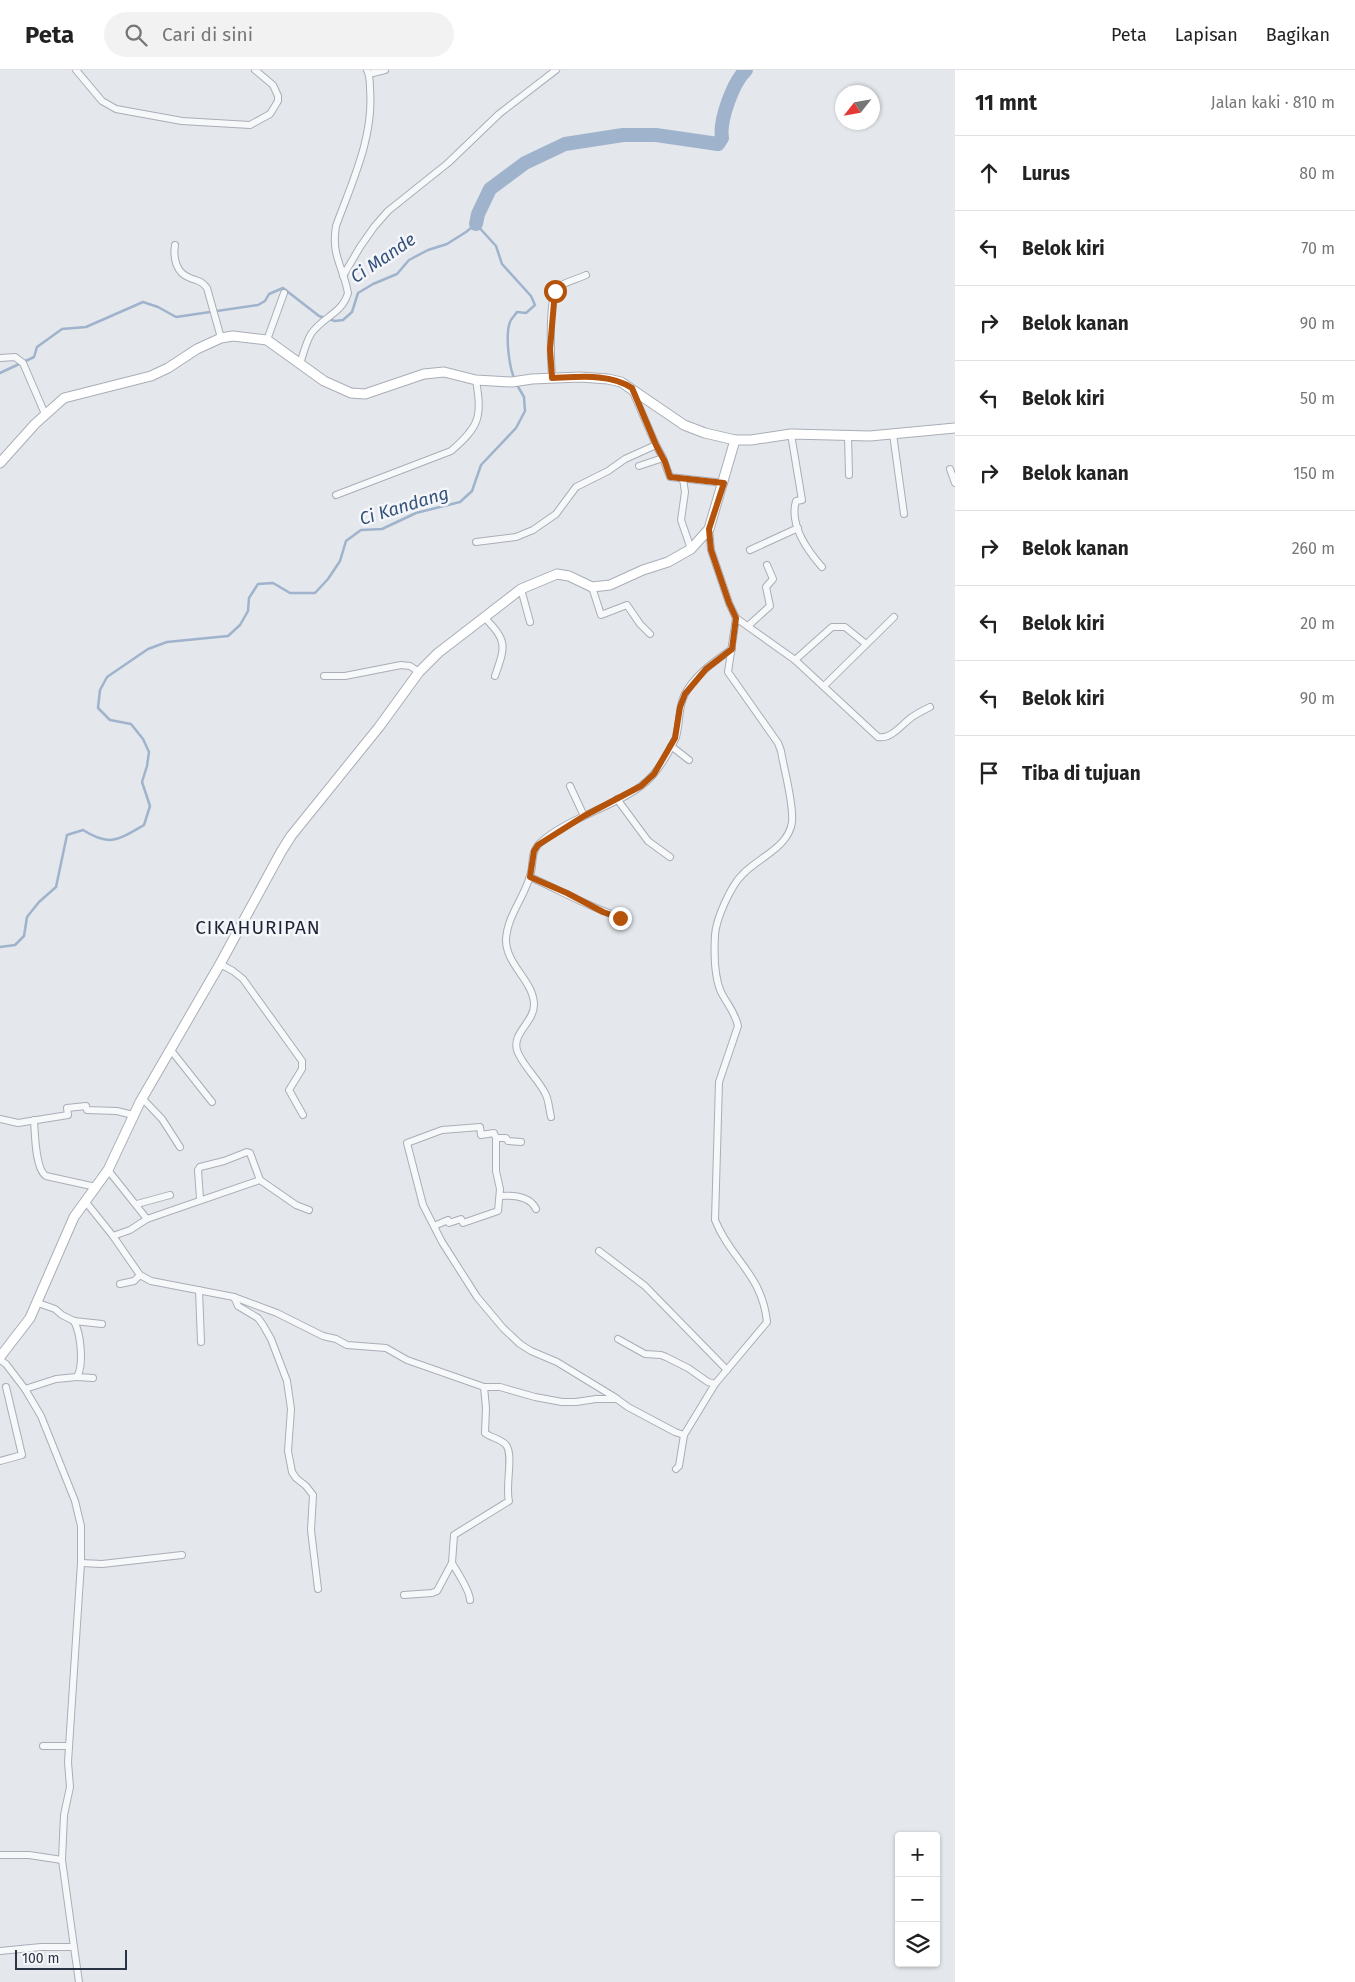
<!DOCTYPE html>
<html lang="id">
<meta charset="utf-8">
<style>
:root{--surface:#fff;--page:#f2f2f2;--text:#222;--muted:#767676;--line:#e0e0e0}
body{margin:0;font-family:"Fira Sans",sans-serif;background:var(--page);color:var(--text)}
.controls{position:absolute;right:15px;bottom:15px;display:grid;overflow:hidden;border-radius:5px;box-shadow:0 1px 4px #0004}
.controls button{width:45px;height:45px;display:grid;place-items:center;padding:0;border:0;border-bottom:1px solid var(--line);background:var(--surface);color:var(--text);font:25px sans-serif}
.compass{position:absolute;left:835px;top:15px;width:45px;height:45px;border-radius:50%;background:var(--surface);box-shadow:0 1px 4px #0004;rotate:239deg}
.scale{position:absolute;left:15px;bottom:12px;width:112px;box-sizing:border-box;padding-left:5px;border:2px solid #2b3445;border-top:0;font-size:14px;line-height:18px;white-space:nowrap;color:#2b3445;-webkit-text-stroke:4px #f4f6f9;paint-order:stroke}
.stop{position:absolute;width:15px;height:15px;margin:-11px;border:4px solid #b45309;border-radius:50%;background:#fff}
.stop.end{background:#b45309;border-color:#fff;box-shadow:0 1px 5px #0008}
.list{margin:0;padding:0;list-style:none}
h2{display:flex;justify-content:space-between;align-items:center;height:65px;margin:0;padding:0 20px;font-size:21px}
h2 small{font-size:16px;font-weight:400;color:var(--muted)}
.list li{display:grid;grid-template-columns:32px 1fr auto;gap:15px;align-items:center;box-sizing:border-box;height:75px;padding:0 20px;border-top:1px solid var(--line)}
.list b{display:block;font-size:19px;white-space:nowrap}
.list em{font-size:16px;font-style:normal;color:var(--muted)}
.icon{flex:none;width:28px;height:28px;fill:none;stroke:currentColor;stroke-width:2;stroke-linecap:round;stroke-linejoin:round}
.map{position:relative;flex:none;width:955px;height:1912px;overflow:hidden}
header{display:flex;align-items:center;gap:30px;box-sizing:border-box;height:70px;padding:0 25px;background:var(--surface);border-bottom:1px solid var(--line)}
header strong{font-size:24px}
nav{display:flex;gap:28px;margin-inline-start:auto;font-size:18px}
.search{width:350px;height:45px;background:var(--page);display:flex;align-items:center;gap:12px;box-sizing:border-box;padding:0 18px;border-radius:28px;color:var(--muted);font-size:19px}
main{display:flex}
aside{flex:1;background:var(--surface)}
.map>svg:first-child{display:block}
.lines{fill:none;stroke-linecap:round;stroke-linejoin:round}
.stream{stroke:#9fb4cc;stroke-width:2.5}
.river{stroke:#9fb4cc;stroke-width:14}
.street-casing{stroke:#a9aeb7;stroke-width:8}
.secondary-casing{stroke:#a9aeb7;stroke-width:11}
.street{stroke:#f7f8fa;stroke-width:6}
.secondary{stroke:#fff;stroke-width:9}
.route{stroke:#b45309;stroke-width:6}
.labels{text-anchor:middle;dominant-baseline:central;stroke-width:5;stroke-linejoin:round;paint-order:stroke}
.water-label{font-size:18px;font-style:italic;fill:#34527a;stroke:#f4f6f9}
.quarter-label{font-size:19px;letter-spacing:1px;fill:#1d2536;stroke:#f4f6f9}
</style>
<header>
<strong>Peta</strong>
<div class="search"><svg class="icon" aria-label="search" viewBox="0 0 24 24"><circle cx="10" cy="10" r="6"/><path d="M15 15l6 6"/></svg>Cari di sini</div>
<nav><a>Peta</a><a>Lapisan</a><a>Bagikan</a></nav>
</header>
<main>
<div class="map">
<svg width="955" height="1912" viewBox="0 0 955 1912">
<rect width="100%" height="100%" fill="#e4e7ec"/>
<g class="lines">
<g class="stream">
<path d="M0 303 34 287 37 277 62 259 86 257 143 232 158 237 176 247 258 235 265 231 269 224 283 218 319 246 335 251 343 250 352 242 358 223 373 214 397 204 409 190 428 180 447 174 466 162 476 154 496 176 502 194 531 226 535 235 526 243 517 242C515 245 511 249 510 252 505 265 509 298 515 310"/>
<path d="M0 877 15 875 24 866 27 847 39 832 56 817 67 765 83 760C110 777 118 770 144 755L150 736 142 712 147 696 149 682 143 669 131 654 110 650 98 638 100 620 107 607 148 579 167 572 228 566 240 555 248 541 249 528 258 514 273 513 290 523H315L328 509 340 491 346 471 361 460 382 459 416 443 460 432 472 421 481 395 516 358 525 341 524 327 517 315"/>
</g>
<path class="river" d="M476 154 478 144 490 119 525 93 565 74 623 65H656L718 74 722 68C719 51 733 12 746 0"/>
<g class="street-casing">
<g id="street">
<path d="M76 0 102 31 116 39 182 51 250 55 270 44 278 31V26L273 15 255 0"/>
<path d="M369 4 385 0"/>
<path d="M175 175C173 188 176 203 190 208 198 211 202 211 207 218L221 268"/>
<path d="M343 206 360 177 374 157 388 141 448 93 499 44 556 0"/>
<path d="M267 270 284 223"/>
<path d="M0 288 15 287 23 293 45 344"/>
<path d="M300 294C303 285 306 272 311 264 322 247 342 244 348 223 343 196 331 186 336 156 352 112 374 67 370 19 370 12 370 6 367 0"/>
<path d="M552 309C551 293 548 228 557 218 564 212 578 209 586 205"/>
<path d="M791 364 802 430 796 431C789 455 807 480 822 497"/>
<path d="M893 364 904 444"/>
<path d="M848 365 849 405"/>
<path d="M656 375 663 388 670 407 724 413"/>
<path d="M639 396 663 388"/>
<path d="M950 399 955 413"/>
<path d="M683 409 685 422 681 450 691 479"/>
<path d="M336 425 451 381C480 356 482 347 476 310"/>
<path d="M476 472 516 467 533 460 556 444 576 417 608 401 625 389 656 375 633 322"/>
<path d="M750 480 798 458"/>
<path d="M592 517 601 545 627 535 640 554 650 564"/>
<path d="M521 519 530 552"/>
<path d="M485 548C507 571 506 575 495 606"/>
<path d="M736 548 795 590 878 667C891 670 902 654 912 647 918 643 924 640 930 637"/>
<path d="M748 556 770 536 766 517 773 509 767 495"/>
<path d="M795 590 832 557H845L866 574"/>
<path d="M324 606H345L401 595 410 596 419 602"/>
<path d="M824 616 894 547"/>
<path d="M671 676 689 690"/>
<path d="M570 716 584 746"/>
<path d="M617 729 648 771 670 787"/>
<path d="M530 807C560 820 590 838 620 847"/>
<path d="M220 894 233 901 243 909 302 991V999L289 1020 303 1045"/>
<path d="M170 979 212 1032"/>
<path d="M142 1028 162 1049 180 1077"/>
<path d="M551 1047C549 1039 549 1032 546 1025 540 1011 521 994 517 980 512 963 534 952 534 935 534 911 506 895 506 870 507 846 524 828 530 806 534 795 530 783 539 774 569 745 626 735 652 706 661 696 671 679 676 667 680 654 678 639 684 626 694 605 714 592 732 579"/>
<path d="M0 1049 18 1053 68 1045 67 1038 86 1036 87 1040 117 1041 133 1045"/>
<path d="M34 1050C35 1063 35 1099 46 1106L96 1117"/>
<path d="M521 1072 508 1071 506 1068H496L494 1063 481 1065 480 1057 442 1060 407 1073 423 1135 442 1172 477 1227 503 1258 520 1274 531 1281 557 1292 616 1328"/>
<path d="M108 1100 147 1149 260 1110 250 1083 247 1082 224 1091 200 1097 198 1100 200 1129"/>
<path d="M260 1110 296 1135 309 1140"/>
<path d="M500 1126C513 1125 530 1126 536 1139"/>
<path d="M85 1131 113 1166 140 1205 151 1211 234 1227 277 1243 323 1266 336 1269 347 1275 386 1278 407 1290 484 1317H500L535 1327 562 1332H576L596 1329H617L628 1337 675 1362 684 1365 679 1396 676 1399"/>
<path d="M137 1134 170 1125"/>
<path d="M434 1156 448 1150 449 1153 461 1149 463 1153 498 1141 500 1119 496 1101V1068"/>
<path d="M113 1166 130 1160 147 1149"/>
<path d="M599 1181 645 1216 727 1300"/>
<path d="M120 1214 134 1211 140 1205"/>
<path d="M199 1220 201 1272"/>
<path d="M234 1227 238 1236 258 1248 263 1255 271 1269 287 1311 291 1339 288 1381 292 1402 296 1408 306 1416 313 1425 311 1460 318 1519"/>
<path d="M38 1233 55 1239 62 1245 74 1251 102 1254"/>
<path d="M618 1269 645 1284 661 1285 666 1287 688 1298 708 1312 715 1314"/>
<path d="M0 1290 6 1294 25 1319 41 1346 75 1431 81 1456V1493L68 1692 70 1717 64 1745 62 1790 74 1877H41L0 1881"/>
<path d="M77 1307 93 1308"/>
<path d="M25 1319 56 1309 77 1307C84 1295 81 1264 74 1251"/>
<path d="M684 1365 715 1314 767 1252C762 1204 731 1190 715 1150L719 1012 738 956C735 942 727 934 721 922 714 906 714 883 715 865 716 849 731 815 743 804 758 788 789 777 792 752 794 734 784 700 781 681L778 673 728 602 736 548 729 533 711 480 709 459"/>
<path d="M0 1391 22 1385 6 1317"/>
<path d="M81 1493 102 1494 182 1485"/>
<path d="M452 1493C458 1503 470 1521 470 1530"/>
<path d="M404 1525 432 1523 437 1521 452 1493 454 1465 509 1431C505 1415 514 1385 506 1375 500 1368 491 1368 485 1363L486 1338 484 1317"/>
<path d="M43 1676H69"/>
<path d="M0 1785H29L62 1790"/>
<path d="M74 1877 79 1912"/>
</g>
</g>
<g class="secondary-casing">
<g id="secondary">
<path d="M0 393 35 354 64 328 151 306 168 298 197 279 221 268 233 266 267 270 324 311 351 323 365 324 424 304 444 302 476 310 512 312 532 309 580 307 608 309 621 312 684 355 705 363 735 370H751L791 364 870 366 955 358"/>
<path d="M0 1287 30 1248 74 1147 108 1100 140 1032 220 894 281 782 291 766 379 657 419 602 438 583 521 519 557 504 569 506 592 517 610 515 643 500 668 492 691 479 709 459 735 370"/>
</g>
</g>
<use href="#street" class="street"/>
<use href="#secondary" class="secondary"/>
</g>
<g class="lines">
<path class="route" d="M555 221 550 279 552 308C578 307 610 303 632 318L656 375 665 392 670 407 724 413 709 459 710 470 711 480 729 533 736 548 732 579 706 599 685 624 680 637 675 668 654 704 641 716 584 746 538 775 534 781 530 807 567 823 603 842 620 848"/>
</g>
<g class="labels">
<g class="water-label">
<text transform="translate(383 188) rotate(-34)">Ci Mande</text>
<text transform="translate(404 436) rotate(-17)">Ci Kandang</text>
</g>
<g class="quarter-label">
<text x="258" y="857">CIKAHURIPAN</text>
</g>
</g>
</svg>
<div class="controls">
<button>+</button>
<button>−</button>
<button><svg class="icon" aria-label="layers" viewBox="0 0 24 24"><path d="M12 4l9 5-9 5-9-5zM3 14l9 5 9-5"/></svg></button>
</div>
<svg class="compass" viewBox="-18 -18 36 36"><path d="M0-13l5 13h-10z" fill="#e53935"/><path d="M0 13l5-13h-10z" fill="#767676"/></svg>
<div class="scale">100 m</div>
<div class="stop" style="left:555px;top:221px"></div>
<div class="stop end" style="left:620px;top:848px"></div>
</div>
<aside>
<h2>11 mnt<small>Jalan kaki · 810 m</small></h2>
<ul class="list">
<li><svg class="icon" aria-label="ahead" viewBox="0 0 24 24"><path d="M12 20V5M6 11l6-6 6 6"/></svg><div><b>Lurus</b></div><em>80 m</em></li>
<li><svg class="icon" aria-label="left" viewBox="0 0 24 24"><path d="M17 20v-9H6M10 6l-5 5 5 5"/></svg><div><b>Belok kiri</b></div><em>70 m</em></li>
<li><svg class="icon" aria-label="right" viewBox="0 0 24 24"><path d="M7 20v-9h11M14 6l5 5-5 5"/></svg><div><b>Belok kanan</b></div><em>90 m</em></li>
<li><svg class="icon" aria-label="left" viewBox="0 0 24 24"><path d="M17 20v-9H6M10 6l-5 5 5 5"/></svg><div><b>Belok kiri</b></div><em>50 m</em></li>
<li><svg class="icon" aria-label="right" viewBox="0 0 24 24"><path d="M7 20v-9h11M14 6l5 5-5 5"/></svg><div><b>Belok kanan</b></div><em>150 m</em></li>
<li><svg class="icon" aria-label="right" viewBox="0 0 24 24"><path d="M7 20v-9h11M14 6l5 5-5 5"/></svg><div><b>Belok kanan</b></div><em>260 m</em></li>
<li><svg class="icon" aria-label="left" viewBox="0 0 24 24"><path d="M17 20v-9H6M10 6l-5 5 5 5"/></svg><div><b>Belok kiri</b></div><em>20 m</em></li>
<li><svg class="icon" aria-label="left" viewBox="0 0 24 24"><path d="M17 20v-9H6M10 6l-5 5 5 5"/></svg><div><b>Belok kiri</b></div><em>90 m</em></li>
<li><svg class="icon" aria-label="arrive" viewBox="0 0 24 24"><path d="M6 21V4h12l-3 4 3 4H6"/></svg><div><b>Tiba di tujuan</b></div></li>
</ul>
</aside>
</main>
